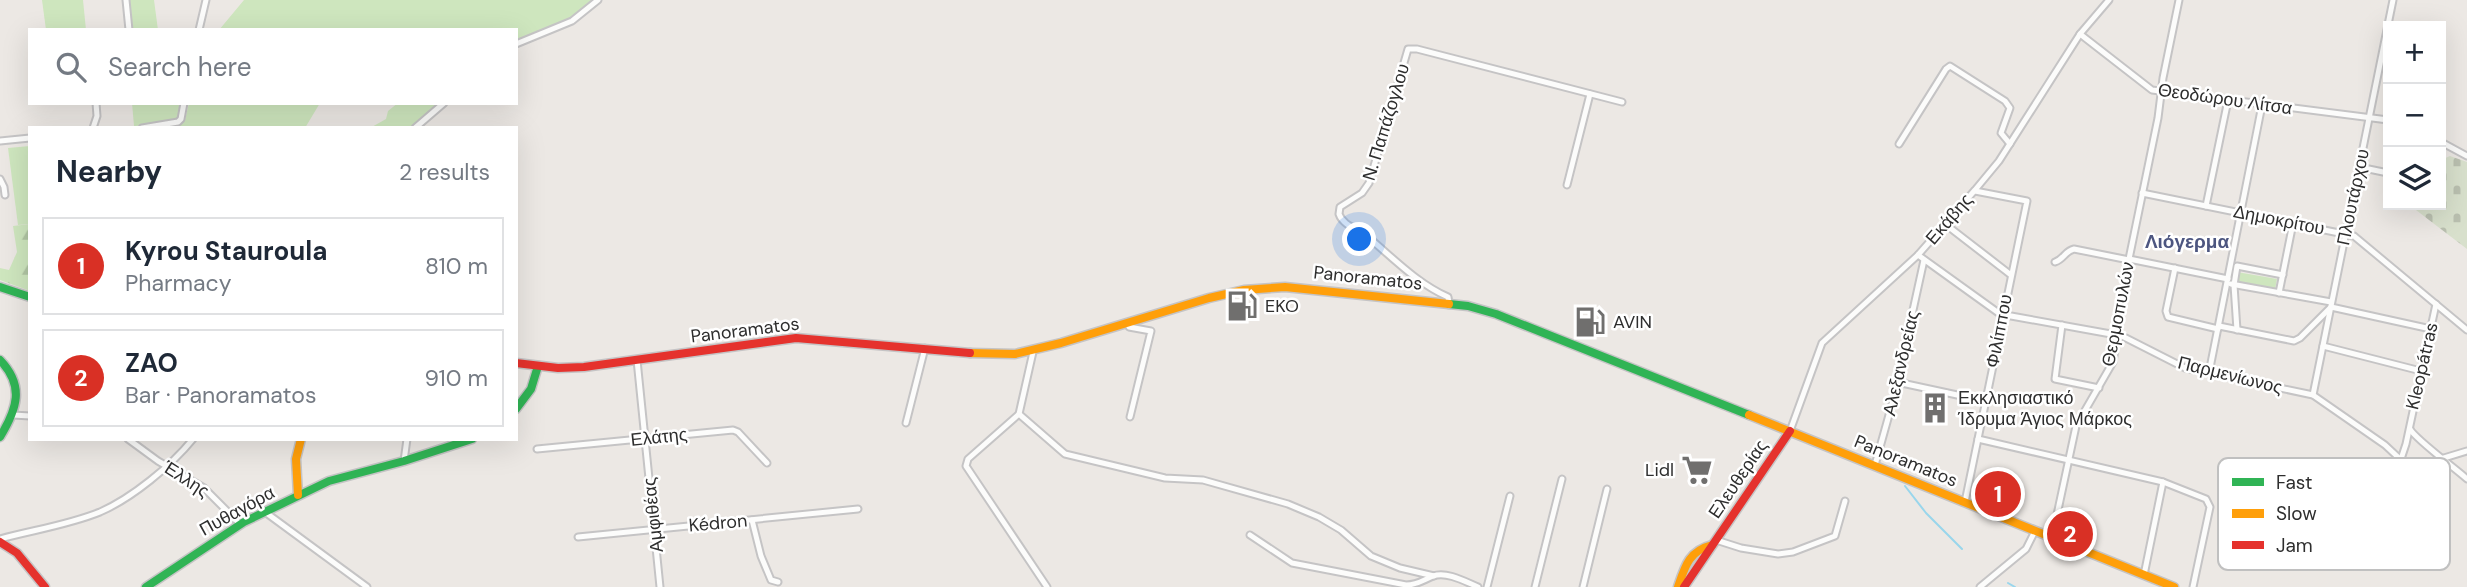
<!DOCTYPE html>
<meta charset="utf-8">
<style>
:root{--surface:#fff;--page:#f2f2f3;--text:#1f2937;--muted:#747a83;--line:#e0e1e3;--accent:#d93025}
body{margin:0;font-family:"DM Sans",sans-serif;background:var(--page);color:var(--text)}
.controls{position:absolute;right:21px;top:21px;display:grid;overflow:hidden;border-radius:0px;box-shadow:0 7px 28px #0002}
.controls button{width:63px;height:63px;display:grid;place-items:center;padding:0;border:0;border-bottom:2px solid var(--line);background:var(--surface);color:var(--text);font:35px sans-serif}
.you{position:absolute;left:1360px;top:240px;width:24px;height:24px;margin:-18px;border:5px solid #fff;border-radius:50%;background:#1a73e8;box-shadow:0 0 0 10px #1a73e833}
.badge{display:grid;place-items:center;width:46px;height:46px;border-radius:50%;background:var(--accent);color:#fff;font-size:23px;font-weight:700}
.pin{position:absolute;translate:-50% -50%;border:4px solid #fff;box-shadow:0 2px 7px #0006}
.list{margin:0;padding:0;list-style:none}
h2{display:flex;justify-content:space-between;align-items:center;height:91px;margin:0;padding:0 28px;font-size:30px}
h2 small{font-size:23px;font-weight:400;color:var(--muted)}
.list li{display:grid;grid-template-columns:46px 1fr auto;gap:21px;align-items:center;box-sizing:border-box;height:98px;margin:0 14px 14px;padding:0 14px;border:2px solid var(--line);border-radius:0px}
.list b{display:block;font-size:26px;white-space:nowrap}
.list p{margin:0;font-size:23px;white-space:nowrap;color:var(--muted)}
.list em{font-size:23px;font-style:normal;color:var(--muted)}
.icon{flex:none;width:38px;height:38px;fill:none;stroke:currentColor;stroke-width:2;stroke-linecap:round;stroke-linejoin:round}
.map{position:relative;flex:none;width:2467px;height:587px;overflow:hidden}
.search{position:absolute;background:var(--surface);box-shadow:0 7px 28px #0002;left:28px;top:28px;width:490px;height:77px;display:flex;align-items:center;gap:18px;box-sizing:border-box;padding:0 24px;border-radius:0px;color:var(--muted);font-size:26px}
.panel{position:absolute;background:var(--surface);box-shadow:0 7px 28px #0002;left:28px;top:126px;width:490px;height:315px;border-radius:0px}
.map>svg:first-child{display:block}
.grass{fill:#cee6be}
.forest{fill:url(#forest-firs)}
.cemetery{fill:url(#cemetery-stones)}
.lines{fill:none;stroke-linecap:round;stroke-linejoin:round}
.stream{stroke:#99d6ec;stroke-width:2}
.street-casing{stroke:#c5c4c5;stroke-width:9}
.fast-casing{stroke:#c5c4c5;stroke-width:11}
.slow-casing{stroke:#c5c4c5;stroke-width:11}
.jam-casing{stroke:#c5c4c5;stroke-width:11}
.street{stroke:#fcfcfb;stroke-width:5}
.fast{stroke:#30b455;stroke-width:8}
.slow{stroke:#ff9f0a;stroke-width:8}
.jam{stroke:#e5322d;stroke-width:8}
.labels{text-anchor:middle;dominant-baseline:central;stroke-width:5;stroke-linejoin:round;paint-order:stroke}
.street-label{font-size:18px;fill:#2e2e2e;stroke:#fff}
.poi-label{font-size:18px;fill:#2e2e2e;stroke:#fff;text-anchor:start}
.neighbourhood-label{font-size:19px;font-weight:bold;fill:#4d5680;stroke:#fff}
.key{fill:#fff;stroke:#c0c0c0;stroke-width:2}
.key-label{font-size:19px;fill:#2e2e2e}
</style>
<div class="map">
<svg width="2467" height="587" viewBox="0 0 2467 587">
<defs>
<pattern id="forest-firs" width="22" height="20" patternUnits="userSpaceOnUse" patternTransform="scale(1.75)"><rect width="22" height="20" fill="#cee6be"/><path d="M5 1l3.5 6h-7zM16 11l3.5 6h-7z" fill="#b1c6a4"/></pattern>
<pattern id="cemetery-stones" width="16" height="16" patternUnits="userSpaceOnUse" patternTransform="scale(1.75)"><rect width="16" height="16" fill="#d8e0cc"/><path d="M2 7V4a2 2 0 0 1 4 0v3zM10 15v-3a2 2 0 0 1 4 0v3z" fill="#bac0b0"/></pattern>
</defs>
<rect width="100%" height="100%" fill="#ece8e4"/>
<g class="grass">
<path d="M42 0H83L86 30H46Z"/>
<path d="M128 0H154L158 30H131Z"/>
<path d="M244 0H598L577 16 516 43V30H414L409 28 393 30H219Z"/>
<path d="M132 103H182L180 120 175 124 134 126Z"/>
<path d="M189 103H320L305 128H177L185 120Z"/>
<path d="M398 103H442L413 128H370L386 119 388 111Z"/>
<path d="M30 146V224L18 225 8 148Z"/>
<path d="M2237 272 2277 279 2275 289 2236 282Z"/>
</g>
<path class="forest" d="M30 224V291L0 280V268L9 270 17 252 13 226Z"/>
<path class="cemetery" d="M2450 156 2467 162V249L2412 207 2414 205H2441V160Z"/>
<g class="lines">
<g class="stream">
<path d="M1905 486 1926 513 1962 549"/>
<path d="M2008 583 2015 587"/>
</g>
<g class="street-casing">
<g id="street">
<path d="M126 0 129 30"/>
<path d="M199 30 206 0"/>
<path d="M2080 34 2152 90 2388 120"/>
<path d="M516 44 572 21 598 0"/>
<path d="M93 128 97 116 96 103"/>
<path d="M142 128 178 122 181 119 184 103"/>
<path d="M415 128 444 103"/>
<path d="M0 141 30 138"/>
<path d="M2441 142 2467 156"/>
<path d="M1899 144 1946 69 1950 66 2005 101 2010 108 2001 133 2010 144"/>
<path d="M2359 167 2388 173"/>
<path d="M0 179 4 187 5 195"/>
<path d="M1567 185 1590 94"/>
<path d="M2142 193 2354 236 2467 330"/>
<path d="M2206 206 2228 100"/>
<path d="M1945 224 2011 275"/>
<path d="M1918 255 2000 314 2122 336 2185 368 2313 395 2385 445 2415 473 2434 461 2467 451"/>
<path d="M2129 259 2228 279"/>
<path d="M2055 262C2064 259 2065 251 2074 249L2129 260"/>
<path d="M2175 268 2166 311 2168 317 2218 329"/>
<path d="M2231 284 2331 302"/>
<path d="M2279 293 2293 223"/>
<path d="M1449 303 1448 297C1418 284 1393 258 1368 237 1359 229 1343 226 1339 214L1340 207 1362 193 1369 183 1408 49H1417L1622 102"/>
<path d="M1127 323 1129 327 1151 331 1130 417"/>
<path d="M2062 325 2055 379 2099 388"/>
<path d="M2219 326 2294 341 2300 338 2331 307 2431 329"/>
<path d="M2237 330 2234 285 2237 266 2283 275"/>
<path d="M2323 346 2421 371"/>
<path d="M637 360 660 587"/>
<path d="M2209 373 2262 105"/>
<path d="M1897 382 1985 401"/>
<path d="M2313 395 2393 0"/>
<path d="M1019 414 1033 352"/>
<path d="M13 415 30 416"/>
<path d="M906 423 925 348"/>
<path d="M2410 429C2414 438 2456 469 2467 479"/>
<path d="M1790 431 1822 343 1918 255 1975 190 1999 161 2080 34 2109 0"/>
<path d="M128 439 158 461 204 488 240 524"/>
<path d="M1978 439 2163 482 2206 499 2210 507 2193 587"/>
<path d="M537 449 733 430 738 432 767 463"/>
<path d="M2401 459 2406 444 2436 304"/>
<path d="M404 461 407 439"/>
<path d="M1875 465 1894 397 1924 260"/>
<path d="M1965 502 2027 201 1975 191"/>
<path d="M265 512 367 587"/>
<path d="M752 520 761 556 771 580 778 582"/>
<path d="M1250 535 1292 563 1406 585C1418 585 1423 580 1433 576 1447 571 1466 582 1478 587"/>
<path d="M578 537 858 509"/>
<path d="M2052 538 2076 426 2113 362 2129 259 2158 118 2163 78 2179 0"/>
<path d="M0 539C33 530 68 525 100 512 132 498 171 466 193 439"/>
<path d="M1716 540 1741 548 1778 554 1793 552 1835 536 1845 501"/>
<path d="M2144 575 2163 482"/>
<path d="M1047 587 966 466 968 459 1019 414 1065 454 1165 478 1203 480 1288 504 1319 517 1341 530 1371 556 1400 568 1434 576"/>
<path d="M1487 587 1510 496"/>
<path d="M1535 587 1562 479"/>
<path d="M1583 587 1607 489"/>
<path d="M1980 587 2026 549 2035 531"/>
</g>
</g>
<g class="fast-casing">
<g id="fast">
<path d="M0 287 30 297"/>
<path d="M1449 304 1468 306 1496 314 1749 415"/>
<path d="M0 360C25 386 17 409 0 437"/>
<path d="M516 409 531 389 538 366"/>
<path d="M146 587 244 522 329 481 404 461 472 439"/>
</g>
</g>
<g class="slow-casing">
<g id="slow">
<path d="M970 353 1015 354 1061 343 1209 298 1244 290 1285 287 1449 304"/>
<path d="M1749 415 2174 587"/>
<path d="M298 495 296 459 301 439"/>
<path d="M1678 587C1685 566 1689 551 1712 545"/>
</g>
</g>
<g class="jam-casing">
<g id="jam">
<path d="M516 363 558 368 584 367 796 338 970 353"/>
<path d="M0 542 17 553 45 587"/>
<path d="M1684 587 1790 431"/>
</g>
</g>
<use href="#street" class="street"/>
<use href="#fast" class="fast"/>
<use href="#slow" class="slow"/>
<use href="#jam" class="jam"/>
</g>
<defs>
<g id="fuel-bare" transform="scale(2.415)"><path d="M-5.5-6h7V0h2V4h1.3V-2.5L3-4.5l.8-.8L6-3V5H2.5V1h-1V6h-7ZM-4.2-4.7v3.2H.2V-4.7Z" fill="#706f6e" stroke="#fff" stroke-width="2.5" paint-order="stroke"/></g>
<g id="building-bare" transform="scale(2.415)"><path d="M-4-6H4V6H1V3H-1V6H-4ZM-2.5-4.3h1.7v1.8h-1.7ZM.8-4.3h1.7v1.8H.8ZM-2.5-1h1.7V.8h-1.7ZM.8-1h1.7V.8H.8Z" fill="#706f6e" stroke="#fff" stroke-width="2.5" paint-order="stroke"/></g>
<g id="supermarket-bare" transform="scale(2.415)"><path d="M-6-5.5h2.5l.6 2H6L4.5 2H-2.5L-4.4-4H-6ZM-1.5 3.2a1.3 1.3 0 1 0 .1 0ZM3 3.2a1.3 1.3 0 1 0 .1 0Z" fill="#706f6e" stroke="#fff" stroke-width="2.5" paint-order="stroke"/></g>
</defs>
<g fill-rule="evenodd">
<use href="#fuel-bare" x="1242" y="306"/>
<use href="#fuel-bare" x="1590" y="322"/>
<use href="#building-bare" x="1935" y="408"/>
<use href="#supermarket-bare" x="1697" y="470"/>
</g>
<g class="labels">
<g class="street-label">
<text transform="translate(2225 99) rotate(8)">Θεοδώρου Λίτσα</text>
<text transform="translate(1386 122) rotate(-73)">Ν. Παπάζογλου</text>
<text transform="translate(2353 197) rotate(-78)">Πλουτάρχου</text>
<text transform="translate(1949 219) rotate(-49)">Εκάβης</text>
<text transform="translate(2279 220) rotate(11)">Δημοκρίτου</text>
<text transform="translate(1368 278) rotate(6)">Panoramatos</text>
<text transform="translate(2118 314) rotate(-79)">Θερμοπυλών</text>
<text transform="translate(745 330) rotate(-7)">Panoramatos</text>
<text transform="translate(1999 331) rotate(-79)">Φιλίππου</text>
<text transform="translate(1901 363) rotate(-77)">Αλεξανδρείας</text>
<text transform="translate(2422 366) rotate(-77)">Kleopátras</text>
<text transform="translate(2230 375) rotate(14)">Παρμενίωνος</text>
<text transform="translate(659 437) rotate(-6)">Ελάτης</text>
<text transform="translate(1906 461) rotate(22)">Panoramatos</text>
<text transform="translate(186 479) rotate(33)">Έλλης</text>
<text transform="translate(1738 479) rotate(-56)">Ελευθερίας</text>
<text transform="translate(237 511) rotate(-29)">Πυθαγόρα</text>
<text transform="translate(653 515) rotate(-96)">Αμφιθέας</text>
<text transform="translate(718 523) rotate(-5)">Kédron</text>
</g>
<g class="poi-label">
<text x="1265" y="306">EKO</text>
<text x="1613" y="322">AVIN</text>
<text x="1958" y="398">Εκκλησιαστικό<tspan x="1958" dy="21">Ίδρυμα Άγιος Μάρκος</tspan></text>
<text x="1674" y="470" text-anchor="end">Lidl</text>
</g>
<g class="neighbourhood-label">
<text x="2187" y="241">Λιόγερμα</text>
</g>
</g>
<rect x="2218" y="458" width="232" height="112" rx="10" class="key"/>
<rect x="2232" y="478" width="32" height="8" fill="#30b455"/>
<rect x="2232" y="509" width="32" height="9" fill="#ff9f0a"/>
<rect x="2232" y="541" width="32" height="8" fill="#e5322d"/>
<g class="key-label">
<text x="2276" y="489">Fast</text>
<text x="2276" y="520">Slow</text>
<text x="2276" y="552">Jam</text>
</g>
</svg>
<div class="controls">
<button>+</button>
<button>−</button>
<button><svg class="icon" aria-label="layers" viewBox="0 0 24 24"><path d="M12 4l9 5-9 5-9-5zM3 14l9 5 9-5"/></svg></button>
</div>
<div class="you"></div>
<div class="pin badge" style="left:1998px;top:494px">1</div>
<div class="pin badge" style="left:2070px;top:534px">2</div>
<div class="search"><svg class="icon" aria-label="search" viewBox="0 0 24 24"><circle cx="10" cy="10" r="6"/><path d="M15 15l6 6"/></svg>Search here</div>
<section class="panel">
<h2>Nearby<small>2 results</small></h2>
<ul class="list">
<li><span class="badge">1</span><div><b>Kyrou Stauroula</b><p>Pharmacy</p></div><em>810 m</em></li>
<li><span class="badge">2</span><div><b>ZAO</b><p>Bar · Panoramatos</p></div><em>910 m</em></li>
</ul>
</section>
</div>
